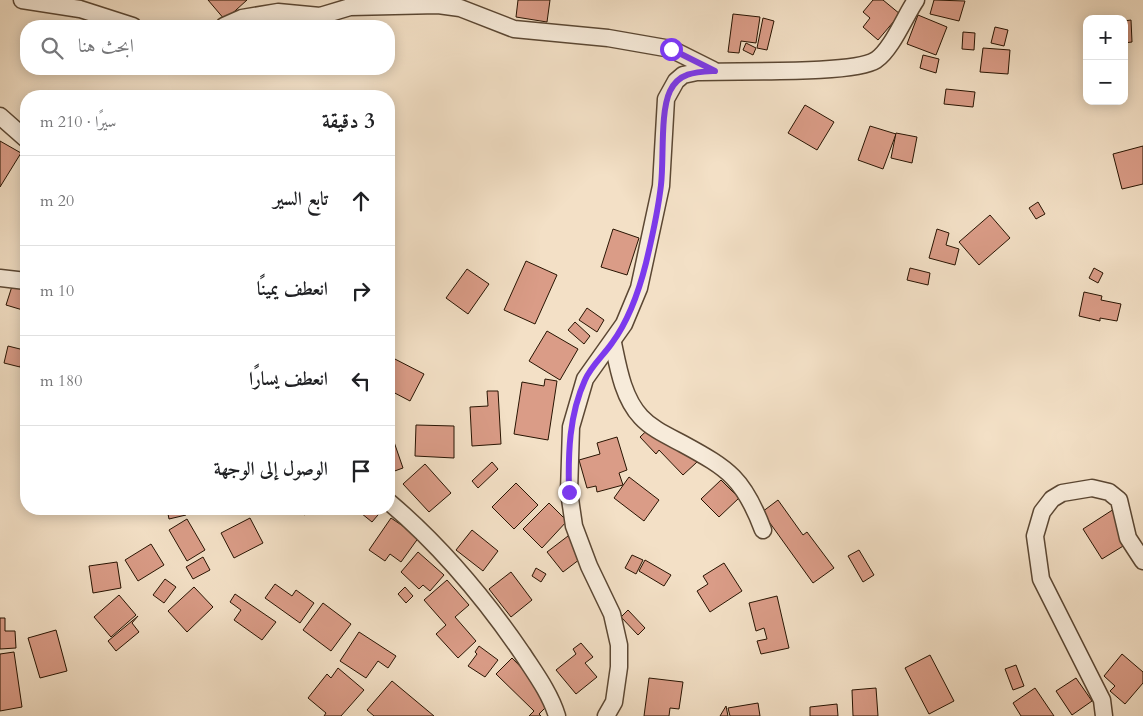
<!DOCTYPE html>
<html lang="ar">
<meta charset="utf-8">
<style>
:root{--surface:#fff;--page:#f2f2f2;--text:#202124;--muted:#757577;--line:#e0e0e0}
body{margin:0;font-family:Cardo,Amiri,serif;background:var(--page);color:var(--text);direction:rtl}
.controls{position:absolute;right:15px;top:15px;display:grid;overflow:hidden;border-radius:10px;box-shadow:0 2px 12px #0003}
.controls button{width:45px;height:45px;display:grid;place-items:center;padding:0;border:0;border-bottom:1px solid var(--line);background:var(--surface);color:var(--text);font:25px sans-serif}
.stop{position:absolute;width:15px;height:15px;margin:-11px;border:4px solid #7c3aed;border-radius:50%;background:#fff}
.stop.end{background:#7c3aed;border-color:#fff;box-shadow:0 1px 5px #0008}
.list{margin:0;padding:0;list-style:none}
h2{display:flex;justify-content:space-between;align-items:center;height:65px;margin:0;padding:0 20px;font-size:21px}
h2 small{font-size:16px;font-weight:400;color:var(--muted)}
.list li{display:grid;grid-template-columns:32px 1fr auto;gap:15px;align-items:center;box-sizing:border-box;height:90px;padding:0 20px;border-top:1px solid var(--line)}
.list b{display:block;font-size:19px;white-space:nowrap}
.list em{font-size:16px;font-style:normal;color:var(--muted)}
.icon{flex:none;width:28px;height:28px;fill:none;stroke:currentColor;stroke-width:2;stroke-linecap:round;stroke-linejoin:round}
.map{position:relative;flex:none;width:1143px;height:716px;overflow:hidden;direction:ltr}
.search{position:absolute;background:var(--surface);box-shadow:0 2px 12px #0003;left:20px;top:20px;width:375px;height:55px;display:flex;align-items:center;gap:12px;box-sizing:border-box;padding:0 18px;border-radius:20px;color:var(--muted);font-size:19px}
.panel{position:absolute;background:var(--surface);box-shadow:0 2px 12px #0003;left:20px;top:90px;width:375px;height:425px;border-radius:20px;direction:rtl}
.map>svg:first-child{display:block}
.building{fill:#da9c87;stroke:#281402}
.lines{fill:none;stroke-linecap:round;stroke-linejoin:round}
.minor-casing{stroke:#5b4733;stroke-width:19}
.minor{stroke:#f7ebda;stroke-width:16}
.route{stroke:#7c3aed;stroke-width:6}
</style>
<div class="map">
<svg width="1143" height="716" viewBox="0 0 1143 716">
<rect width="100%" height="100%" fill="#f3e0c6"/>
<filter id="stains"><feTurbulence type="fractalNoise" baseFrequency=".004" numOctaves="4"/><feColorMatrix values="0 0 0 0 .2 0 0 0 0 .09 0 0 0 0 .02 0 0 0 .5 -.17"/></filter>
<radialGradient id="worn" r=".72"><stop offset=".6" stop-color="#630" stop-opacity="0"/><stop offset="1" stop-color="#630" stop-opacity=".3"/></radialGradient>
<g class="building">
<path d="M208 0H247L225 20Z"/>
<path d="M518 0H550L547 22 516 17Z"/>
<path d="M873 0H883L900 14 878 40 863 27 870 18 863 12Z"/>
<path d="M934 0 965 1 959 21 930 14Z"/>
<path d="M733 14 760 17 756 43 741 41 739 53 728 52Z"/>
<path d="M918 15 947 27 936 55 907 44Z"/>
<path d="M763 18 774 21 767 50 757 48Z"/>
<path d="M1131 20 1132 42 1124 43V56V21Z"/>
<path d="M995 27 1008 30 1004 46 991 43Z"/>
<path d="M963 32 975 33 974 50 962 49Z"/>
<path d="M746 43 756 48 753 55 743 50Z"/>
<path d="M983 48 1010 50 1008 74 980 72Z"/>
<path d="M923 55 939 59 936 73 920 68Z"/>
<path d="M946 89 975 92 973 107 944 104Z"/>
<path d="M805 105 834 122 817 150 788 133Z"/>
<path d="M870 126 896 134 883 169 858 160Z"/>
<path d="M896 133 917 137 912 163 891 158Z"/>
<path d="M0 141 21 153 0 187Z"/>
<path d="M1143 146V184L1122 189 1113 154Z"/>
<path d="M1038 202 1045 214 1036 219 1029 208Z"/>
<path d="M990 215 1010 238 979 265 959 242Z"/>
<path d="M613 229 639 238 627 275 601 267Z"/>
<path d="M937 229 949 233 946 245 959 249 955 265 929 258Z"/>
<path d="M526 261 557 275 535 324 504 310Z"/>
<path d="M910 268 930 273 928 285 907 280Z"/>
<path d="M1094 268 1103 273 1098 283 1089 278Z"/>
<path d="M467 269 489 284 468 314 446 298Z"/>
<path d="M14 280 26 283V311L6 305Z"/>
<path d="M1084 292 1102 296 1101 300 1121 304 1117 321 1100 318V321L1079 316Z"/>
<path d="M587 308 604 320 597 332 579 320Z"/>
<path d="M575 322 590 336 584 344 568 330Z"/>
<path d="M547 331 578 349 560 380 529 361Z"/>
<path d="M8 346 24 350 20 367 4 363Z"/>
<path d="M391 357 424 374 410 401 389 390Z"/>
<path d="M545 379 557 381 548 440 514 434 522 382 544 386Z"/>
<path d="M487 391H498L501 444 472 446 470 407 488 406Z"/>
<path d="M657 421 697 462 683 475 659 450 656 454 640 437Z"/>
<path d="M416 425 454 426V458L415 456Z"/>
<path d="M617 437 627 470 619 473 623 485 597 492 596 486 587 488 579 460 600 454 597 443Z"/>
<path d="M393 439 403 468 389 473V441Z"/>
<path d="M492 462 498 469 478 488 472 481Z"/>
<path d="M425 464 451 493 429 512 403 484Z"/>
<path d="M629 477 659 500 644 521 614 498Z"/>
<path d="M721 480 739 498 719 517 701 499Z"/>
<path d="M516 483 538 505 514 529 492 507Z"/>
<path d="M778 500 803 535 807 532 834 568 813 583 762 512Z"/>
<path d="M549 503 567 521 542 548 523 529Z"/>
<rect x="102" y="509" width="19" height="4"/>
<path d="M167 509H185L186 515 169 519Z"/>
<path d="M195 509H225L226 511 196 513Z"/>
<path d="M240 509H263L241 513Z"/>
<path d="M300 509H312V510L304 515Z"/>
<path d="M356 509H383L372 522Z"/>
<path d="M1114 509 1133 540 1102 559 1083 529Z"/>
<path d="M250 518 263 543 234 558 221 533Z"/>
<path d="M391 518 419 537 401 562 390 554 385 561 369 550Z"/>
<path d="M187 519 205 550 187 561 169 530Z"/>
<path d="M472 530 498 551 483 571 456 550Z"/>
<path d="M568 536 584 556 563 572 547 552Z"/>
<path d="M151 544 164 565 138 581 125 560Z"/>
<path d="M859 550 874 575 863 582 848 556Z"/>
<path d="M418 552 444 575 430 591 423 585 419 589 401 572Z"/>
<path d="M632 555 643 560 636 574 625 568Z"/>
<path d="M203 557 210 570 193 579 186 567Z"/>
<path d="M645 560 671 575 664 586 639 571Z"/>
<path d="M117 562 121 588 93 593 89 566Z"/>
<path d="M724 563 742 591 710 612 697 591 708 584 703 576Z"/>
<path d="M536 568 546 574 541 582 532 576Z"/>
<path d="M511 572 532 600 511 617 489 589Z"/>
<path d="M165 579 176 587 164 603 153 595Z"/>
<path d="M447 580 469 605 455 617 476 641 458 658 436 634 446 625 424 600Z"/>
<path d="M275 584 292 596 296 590 314 603 300 623 265 598Z"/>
<path d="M194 587 213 607 187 632 168 611Z"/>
<path d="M405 587 413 596 406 603 398 594Z"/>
<path d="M235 594 276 622 262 640 234 620 241 610 230 602Z"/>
<path d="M119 595 136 615 111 637 94 617Z"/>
<path d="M777 596 789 648 761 654 757 641 767 639 764 628 756 631 749 603Z"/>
<path d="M323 603 351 624 331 651 303 630Z"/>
<path d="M628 610 645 628 638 635 621 617Z"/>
<path d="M138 616 132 623 139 632 116 651 108 641Z"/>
<path d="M0 618H5V631H15L16 648 0 649Z"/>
<path d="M56 630 67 671 40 678 28 638Z"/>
<path d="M359 632 396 656 388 668 378 661 366 678 340 661Z"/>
<path d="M581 643 593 657 585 663 597 677 576 694 556 670 576 654 573 649Z"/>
<path d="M479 646 498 660 485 677 468 666 477 654 475 652Z"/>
<path d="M14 652 22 707 0 711V654Z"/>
<path d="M1122 654 1143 672V683L1125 704 1110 691 1115 686 1104 676Z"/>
<path d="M930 655 954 701 929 714 905 668Z"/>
<path d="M512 658 553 700 539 714 541 716H529L534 711 496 674Z"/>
<path d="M1016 665 1024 686 1013 690 1005 669Z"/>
<path d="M338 668 364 690 341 716H324L326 713 308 698 327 674 331 678Z"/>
<path d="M649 678 683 682 679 709 670 708 669 716H644Z"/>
<path d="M1076 678 1092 701 1072 715 1056 691Z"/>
<path d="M392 681 434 716H374L367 710Z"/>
<path d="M876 688 878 716H853L852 690Z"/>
<path d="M1035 688 1054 716H1021L1013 703Z"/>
<path d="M758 703 760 716H730L728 708Z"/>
<path d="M837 704 838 716H810V707Z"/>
<path d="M726 706 728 716H720Z"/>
</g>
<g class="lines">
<g class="minor-casing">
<g id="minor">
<path d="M22 0 80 9 133 26"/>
<path d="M224 26 242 18 278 12 320 16 350 7 438 5 460 8 514 29 608 38 671 49 713 70"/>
<path d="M0 116 26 139"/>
<path d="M0 278 26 281"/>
<path d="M613 343C618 367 623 398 641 417 652 429 668 436 683 444 729 469 744 479 763 530"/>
<path d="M389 502C442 547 483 596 522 653 535 673 550 693 557 716"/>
<path d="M606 716 614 702 619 667V645L612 614 589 566 574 526 569 492 571 427 585 379 624 324 639 288 661 186 666 99 676 81 683 75 697 72C733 70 853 75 876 60 892 49 905 16 916 0"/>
<path d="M1104 716 1102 700 1041 579 1035 536 1042 512 1052 499 1062 493 1092 488 1109 492 1119 500 1128 538 1143 561"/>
</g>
</g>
<use href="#minor" class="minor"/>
</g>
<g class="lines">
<path class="route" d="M569 492C568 454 569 415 585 380 591 366 603 356 612 343 629 320 639 291 646 263 652 238 658 211 661 185 664 159 660 112 670 91 679 72 696 72 715 71L671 49"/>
</g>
<rect width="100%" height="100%" filter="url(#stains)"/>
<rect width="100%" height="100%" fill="url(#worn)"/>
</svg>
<div class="controls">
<button>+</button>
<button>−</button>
</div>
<div class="stop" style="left:671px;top:49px"></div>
<div class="stop end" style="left:569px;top:492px"></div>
<div class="search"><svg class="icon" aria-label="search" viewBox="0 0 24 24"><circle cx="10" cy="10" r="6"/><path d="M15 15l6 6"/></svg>ابحث هنا</div>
<section class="panel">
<h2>3 دقيقة<small>سيرًا · 210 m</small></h2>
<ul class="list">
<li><svg class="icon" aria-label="ahead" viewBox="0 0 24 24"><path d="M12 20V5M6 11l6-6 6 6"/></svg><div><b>تابع السير</b></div><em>20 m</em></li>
<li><svg class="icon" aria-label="right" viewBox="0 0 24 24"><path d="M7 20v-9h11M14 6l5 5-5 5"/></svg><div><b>انعطف يمينًا</b></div><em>10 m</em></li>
<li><svg class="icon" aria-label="left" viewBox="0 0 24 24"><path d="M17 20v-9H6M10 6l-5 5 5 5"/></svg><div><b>انعطف يسارًا</b></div><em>180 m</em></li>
<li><svg class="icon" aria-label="arrive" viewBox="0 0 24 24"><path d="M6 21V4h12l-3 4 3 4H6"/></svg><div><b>الوصول إلى الوجهة</b></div></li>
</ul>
</section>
</div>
